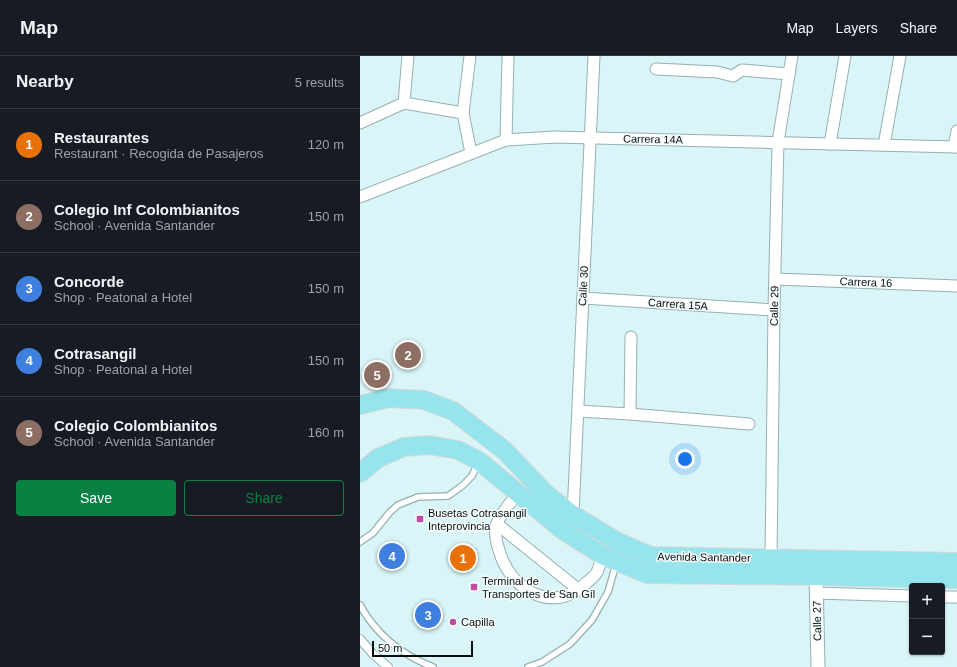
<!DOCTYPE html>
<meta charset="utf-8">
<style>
:root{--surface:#171b24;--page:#242831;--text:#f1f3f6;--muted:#9ea1a6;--line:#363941;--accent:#0b8043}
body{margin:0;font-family:Arial,sans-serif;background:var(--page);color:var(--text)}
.controls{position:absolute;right:12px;bottom:12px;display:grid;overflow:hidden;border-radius:4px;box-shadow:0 1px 3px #0004}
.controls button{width:36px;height:36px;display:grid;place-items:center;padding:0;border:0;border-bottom:1px solid var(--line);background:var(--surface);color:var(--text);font:20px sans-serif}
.scale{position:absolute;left:12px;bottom:10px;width:101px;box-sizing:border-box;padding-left:4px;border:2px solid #060f10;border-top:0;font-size:11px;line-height:14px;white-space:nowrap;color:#060f10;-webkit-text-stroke:3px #f7fdfd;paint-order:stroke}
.you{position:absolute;left:325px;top:403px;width:14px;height:14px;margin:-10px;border:3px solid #fff;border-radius:50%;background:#1a73e8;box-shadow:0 0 0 6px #1a73e833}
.badge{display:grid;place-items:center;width:26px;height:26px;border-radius:50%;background:var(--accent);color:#fff;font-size:13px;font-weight:700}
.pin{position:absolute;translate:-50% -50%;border:2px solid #fff;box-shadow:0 1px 4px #0006}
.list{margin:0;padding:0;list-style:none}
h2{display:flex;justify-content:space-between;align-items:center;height:52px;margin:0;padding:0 16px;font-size:17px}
h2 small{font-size:13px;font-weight:400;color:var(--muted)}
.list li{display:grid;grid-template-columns:26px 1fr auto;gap:12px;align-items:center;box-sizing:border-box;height:72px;padding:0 16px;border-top:1px solid var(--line)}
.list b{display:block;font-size:15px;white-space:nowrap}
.list p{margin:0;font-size:13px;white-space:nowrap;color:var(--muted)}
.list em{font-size:13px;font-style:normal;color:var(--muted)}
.actions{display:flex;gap:8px;padding:12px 16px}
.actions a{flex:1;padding:9px 0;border:1px solid var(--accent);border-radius:4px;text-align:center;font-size:14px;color:var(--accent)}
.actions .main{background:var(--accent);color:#fff}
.map{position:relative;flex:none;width:597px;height:611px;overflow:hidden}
header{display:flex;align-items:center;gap:24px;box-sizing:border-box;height:56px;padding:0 20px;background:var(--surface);border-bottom:1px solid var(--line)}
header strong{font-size:19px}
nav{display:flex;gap:22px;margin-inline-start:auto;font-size:14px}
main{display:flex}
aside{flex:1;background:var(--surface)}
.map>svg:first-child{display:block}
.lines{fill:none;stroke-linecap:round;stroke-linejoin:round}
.service-casing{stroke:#95b0b2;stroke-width:8}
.pedestrian-casing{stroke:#95b0b2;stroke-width:10}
.minor-casing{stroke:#95b0b2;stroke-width:13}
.tertiary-casing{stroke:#95b0b2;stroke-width:15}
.trunk-casing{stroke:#d7d9d9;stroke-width:20}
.service{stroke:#fff;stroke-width:5.5}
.pedestrian{stroke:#fff;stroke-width:8}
.minor{stroke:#fff;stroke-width:11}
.tertiary{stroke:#fff;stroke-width:13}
.trunk{stroke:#96e4ec;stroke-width:18}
.poi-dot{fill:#bf4aa1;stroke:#f7fdfd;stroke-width:1.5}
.labels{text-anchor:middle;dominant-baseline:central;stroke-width:3;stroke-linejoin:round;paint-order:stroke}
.street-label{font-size:11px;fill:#060f10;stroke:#f7fdfd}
.poi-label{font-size:11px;fill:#060f10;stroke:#f7fdfd;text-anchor:start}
</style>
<header>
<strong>Map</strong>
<nav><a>Map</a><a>Layers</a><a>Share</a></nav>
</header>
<main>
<aside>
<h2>Nearby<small>5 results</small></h2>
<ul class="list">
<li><span class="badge" style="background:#e8710a">1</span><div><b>Restaurantes</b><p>Restaurant · Recogida de Pasajeros</p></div><em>120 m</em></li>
<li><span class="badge" style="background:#8d6e63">2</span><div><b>Colegio Inf Colombianitos</b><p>School · Avenida Santander</p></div><em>150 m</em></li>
<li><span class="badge" style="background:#3f7fe0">3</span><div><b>Concorde</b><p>Shop · Peatonal a Hotel</p></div><em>150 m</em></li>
<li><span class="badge" style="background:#3f7fe0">4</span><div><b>Cotrasangil</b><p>Shop · Peatonal a Hotel</p></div><em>150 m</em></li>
<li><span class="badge" style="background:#8d6e63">5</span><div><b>Colegio Colombianitos</b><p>School · Avenida Santander</p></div><em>160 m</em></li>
</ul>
<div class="actions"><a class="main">Save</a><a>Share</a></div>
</aside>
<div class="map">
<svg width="597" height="611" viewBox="0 0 597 611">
<rect width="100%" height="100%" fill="#d9f5f8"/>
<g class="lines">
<g class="service-casing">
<g id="service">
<path d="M0 486 13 477 30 456 38 449 58 441 88 440 102 430 112 420 118 407"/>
<path d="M0 549C16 578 42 599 73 611"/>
<path d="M168 611 182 606 210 588 232 564 248 536 256 508"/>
</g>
</g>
<g class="pedestrian-casing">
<path id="pedestrian" d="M0 583 13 598 28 611"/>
</g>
<g class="minor-casing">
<g id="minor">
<path d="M296 13 357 16 373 20 382 14 429 18"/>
<path d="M44 47 103 57 111 97"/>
<path d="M44 47 48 0"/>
<path d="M103 57 110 0"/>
<path d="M0 67 44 47"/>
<path d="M146 84 148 0"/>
<path d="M470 88 485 0"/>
<path d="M524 89 540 0"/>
<path d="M594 91 597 75"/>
<path d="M0 141 146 84 195 81 597 91"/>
<path d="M415 223 597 230"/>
<path d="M223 242 414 254"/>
<path d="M218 355 270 358 389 368"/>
<path d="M270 358 271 281"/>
<path d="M158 437C151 446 142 456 137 467 134 475 136 485 139 494 149 533 193 560 226 527 230 524 235 520 237 516 240 511 240 504 242 499"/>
<path d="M213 459 234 0"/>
<path d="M137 468 219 534"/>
<path d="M411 502 414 254 418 86 432 0"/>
<path d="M456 537 552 540"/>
<path d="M582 541H597"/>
</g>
</g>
<g class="tertiary-casing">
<path id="tertiary" d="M456 520 458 611"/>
</g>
<g class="trunk-casing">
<g id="trunk">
<path d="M0 349 29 342 64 344 93 355 144 394 186 438 213 459 258 486 291 500 597 506"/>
<path d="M0 417 18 402 44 391 69 389 98 394 119 405 204 475 242 499 287 518 456 520 597 523"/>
</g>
</g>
<use href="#service" class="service"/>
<use href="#pedestrian" class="pedestrian"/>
<use href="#minor" class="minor"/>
<use href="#tertiary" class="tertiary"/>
<use href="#trunk" class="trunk"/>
</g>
<g class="poi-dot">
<rect x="56" y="459" width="8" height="8" rx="2"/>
<rect x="110" y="527" width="8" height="8" rx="2"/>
<circle cx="93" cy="566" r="4"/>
</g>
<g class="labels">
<g class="street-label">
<text transform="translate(293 83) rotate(1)">Carrera 14A</text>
<text transform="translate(506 226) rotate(2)">Carrera 16</text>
<text transform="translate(223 230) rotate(-87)">Calle 30</text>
<text transform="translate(318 248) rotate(4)">Carrera 15A</text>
<text transform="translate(414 250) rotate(-89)">Calle 29</text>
<text transform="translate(344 501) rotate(1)">Avenida Santander</text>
<text transform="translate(457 565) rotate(-91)">Calle 27</text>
</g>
<g class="poi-label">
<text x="68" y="457">Busetas Cotrasangil<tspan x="68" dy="13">Inteprovincia</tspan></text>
<text x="122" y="525">Terminal de<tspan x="122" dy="13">Transportes de San Gíl</tspan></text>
<text x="101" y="566">Capilla</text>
</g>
</g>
</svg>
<div class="controls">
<button>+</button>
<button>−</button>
</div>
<div class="scale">50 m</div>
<div class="you"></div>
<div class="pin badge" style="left:103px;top:502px;background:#e8710a">1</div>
<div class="pin badge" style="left:48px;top:299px;background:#8d6e63">2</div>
<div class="pin badge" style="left:68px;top:559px;background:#3f7fe0">3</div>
<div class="pin badge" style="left:32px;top:500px;background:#3f7fe0">4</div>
<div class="pin badge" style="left:17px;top:319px;background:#8d6e63">5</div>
</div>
</main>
